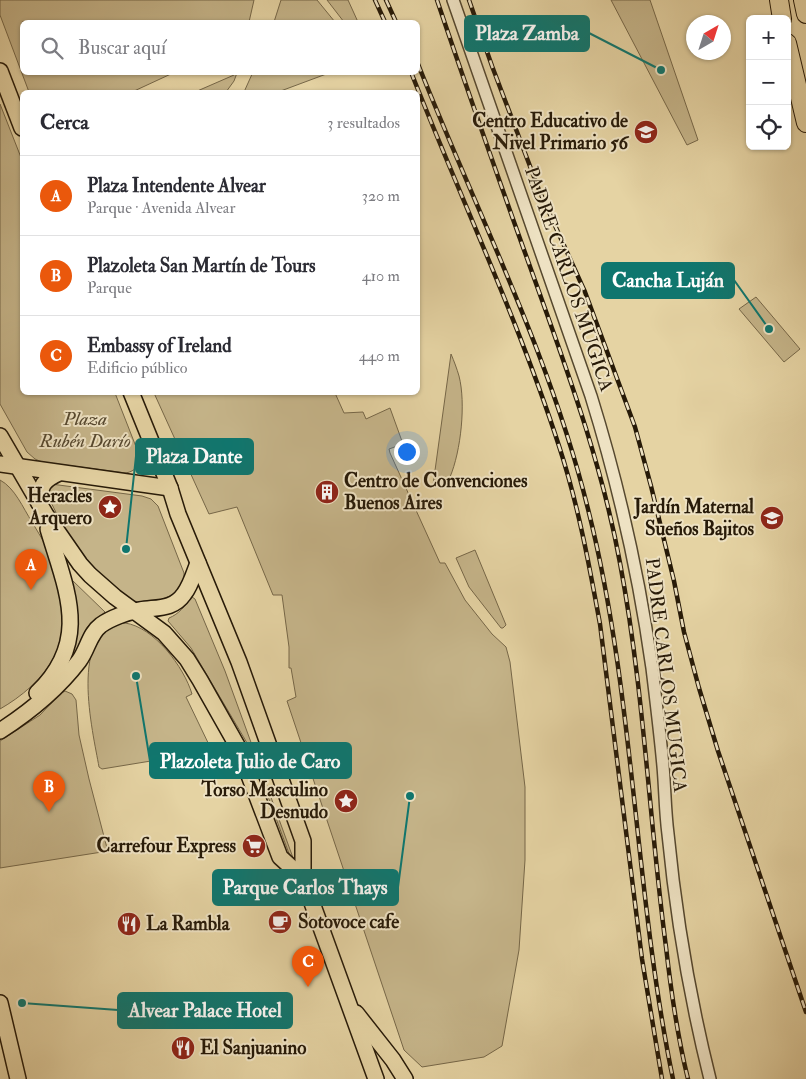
<!DOCTYPE html>
<html lang="es">
<meta charset="utf-8">
<style>
:root{--surface:#fff;--page:#f2f2f3;--text:#2b2b33;--muted:#7c7c81;--line:#e1e1e2;--accent:#ea580c}
body{margin:0;font-family:"IM FELL Double Pica",serif;background:var(--page);color:var(--text)}
.controls{position:absolute;right:15px;top:15px;display:grid;overflow:hidden;border-radius:8px;box-shadow:0 1px 4px #0004}
.controls button{width:45px;height:45px;display:grid;place-items:center;padding:0;border:0;border-bottom:1px solid var(--line);background:var(--surface);color:var(--text);font:25px sans-serif}
.compass{position:absolute;left:686px;top:15px;width:45px;height:45px;border-radius:50%;background:var(--surface);box-shadow:0 1px 4px #0004;rotate:39deg}
.you{position:absolute;left:406px;top:451px;width:18px;height:18px;margin:-12px;border:4px solid #fff;border-radius:50%;background:#1a73e8;box-shadow:0 0 0 8px #1a73e833}
.badge{display:grid;place-items:center;width:32px;height:32px;border-radius:50%;background:var(--accent);color:#fff;font-size:16px;font-weight:700}
.pin{position:absolute;translate:-50% -41px;filter:drop-shadow(0 1px 2px #0008)}
.pin::after{content:'';position:absolute;top:26px;width:18px;height:15px;background:inherit;clip-path:polygon(0 0,100% 0,50% 100%)}
.list{margin:0;padding:0;list-style:none}
h2{display:flex;justify-content:space-between;align-items:center;height:65px;margin:0;padding:0 20px;font-size:21px}
h2 small{font-size:16px;font-weight:400;color:var(--muted)}
.list li{display:grid;grid-template-columns:32px 1fr auto;gap:15px;align-items:center;box-sizing:border-box;height:80px;padding:0 20px;border-top:1px solid var(--line)}
.list b{display:block;font-size:19px;white-space:nowrap}
.list p{margin:0;font-size:16px;white-space:nowrap;color:var(--muted)}
.list em{font-size:16px;font-style:normal;color:var(--muted)}
.icon{flex:none;width:28px;height:28px;fill:none;stroke:currentColor;stroke-width:2;stroke-linecap:round;stroke-linejoin:round}
.map{position:relative;flex:none;width:806px;height:1079px;overflow:hidden}
.search{position:absolute;background:var(--surface);box-shadow:0 1px 4px #0004;left:20px;top:20px;width:400px;height:55px;display:flex;align-items:center;gap:12px;box-sizing:border-box;padding:0 18px;border-radius:8px;color:var(--muted);font-size:19px}
.panel{position:absolute;background:var(--surface);box-shadow:0 1px 4px #0004;left:20px;top:90px;width:400px;height:305px;border-radius:8px}
.map>svg:first-child{display:block}
.green{fill:#c5b489;stroke:#766748}
.lines{fill:none;stroke-linecap:round;stroke-linejoin:round}
.minor-casing{stroke:#56482f;stroke-width:14}
.major-casing{stroke:#271a08;stroke-width:18}
.highway-casing{stroke:#271a08;stroke-width:20}
.minor{stroke:#eee2c3;stroke-width:11}
.major{stroke:#e5d3a3;stroke-width:15}
.highway{stroke:#e5d3a3;stroke-width:18}
.rail-casing{stroke:#271a08;stroke-width:4.5}
.rail{stroke:#eee2c3;stroke-width:2.5;stroke-dasharray:8;stroke-linecap:butt}
.labels{text-anchor:middle;dominant-baseline:central;stroke-width:4;stroke-linejoin:round;paint-order:stroke}
.poi-label{font-size:19px;font-weight:bold;fill:#271a08;stroke:#eee2c3;text-anchor:end}
.street-label{font-size:19px;fill:#271a08;stroke:#eee2c3}
.park-label{font-size:19px;font-style:italic;fill:#56482f;stroke:#eee2c3}
.leader{fill:none;stroke:#0f766e;stroke-width:2}
.callout-dot{fill:#0f766e;stroke:#eee2c3;stroke-width:2}
.callout{fill:#0f766e;stroke:#0f766e;stroke-width:2}
.callout-label{font-size:20px;text-anchor:middle;font-weight:bold;fill:#fff}
</style>
<div class="map">
<svg width="806" height="1079" viewBox="0 0 806 1079">
<rect width="100%" height="100%" fill="#e5d3a3"/>
<filter id="stains"><feTurbulence type="fractalNoise" baseFrequency=".004" numOctaves="4"/><feColorMatrix values="0 0 0 0 .2 0 0 0 0 .09 0 0 0 0 .02 0 0 0 .5 -.17"/></filter>
<radialGradient id="worn" r=".72"><stop offset=".6" stop-color="#630" stop-opacity="0"/><stop offset="1" stop-color="#630" stop-opacity=".3"/></radialGradient>
<g class="green">
<path d="M0 0H254L249 22H22V72L173 73 132 92H29L0 15Z"/>
<path d="M281 0H317L335 22H274Z"/>
<path d="M327 0H348L358 22H344Z"/>
<path d="M611 0H650L698 140 687 145Z"/>
<path d="M253 72H329V73L278 92H244Z"/>
<path d="M233 73H237L234 81 226 92H195L234 75Z"/>
<path d="M0 104 22 160V392L115 393 140 457C140 466 135 471 126 473L42 462 35 459 27 452 0 404Z"/>
<path d="M756 297 800 349 784 362 739 309Z"/>
<path d="M451 354C454 361 457 369 459 376 466 403 461 451 450 477L433 485Z"/>
<path d="M154 393H335L344 413 363 412 366 419 390 408 403 444 389 449 390 453 440 563H445L465 600 492 634 506 647 510 662 525 787V860L519 950 502 1046 484 1057 422 1067 404 1050 287 701 296 697 291 668H289V647L282 595H273L237 507 209 514Z"/>
<path d="M0 480C15 488 23 508 32 522 39 534 47 546 52 559 63 587 68 629 54 657 43 679 21 697 0 709Z"/>
<path d="M51 484 142 496 151 499 158 506 184 573C185 584 176 594 165 598 158 601 151 604 143 603 131 602 122 594 113 587 103 578 92 568 83 557 67 538 57 513 45 491Z"/>
<path d="M475 550 506 625 503 628H501L469 587 456 558Z"/>
<path d="M72 580 105 612 87 627 69 666 61 673 77 617Z"/>
<path d="M192 597 195 599 225 671 296 866 294 867 250 748 191 648 168 621 169 618C179 614 185 606 192 597Z"/>
<path d="M125 623C154 627 184 667 192 694L186 697 212 751 102 769 99 767C93 732 67 628 125 623Z"/>
<path d="M65 691 72 694 76 700 79 735 89 779 107 848 102 852 0 868V741L40 715 60 694Z"/>
</g>
<g class="lines">
<g class="minor-casing">
<path id="minor" d="M453 0 591 396C619 486 639 576 652 668 656 701 660 733 663 766 665 788 665 811 668 834 676 916 690 999 710 1079"/>
</g>
<g class="major-casing">
<g id="major">
<path d="M0 71 22 128"/>
<path d="M131 392 170 488 178 514 239 662 303 841V878"/>
<path d="M0 436 46 515 80 564 90 575 115 597 164 633 187 659 200 680 239 749 280 857 303 878 376 1079"/>
<path d="M0 464 170 488"/>
<path d="M39 503C41 485 42 481 59 473"/>
<path d="M37 693C92 640 66 590 48 529"/>
<path d="M0 731C31 711 57 690 79 661 88 649 89 634 101 625 111 618 127 612 140 610 157 607 173 610 184 594 191 585 194 573 198 563"/>
<path d="M0 1003 18 1079"/>
<path d="M356 1013 393 1060 405 1079"/>
</g>
</g>
<g class="highway-casing">
<g id="highway">
<path d="M779 0 782 19"/>
<path d="M803 0 806 14"/>
<path d="M787 43 806 123"/>
</g>
</g>
<use href="#minor" class="minor"/>
<use href="#major" class="major"/>
<use href="#highway" class="highway"/>
<g class="rail-casing">
<g id="rail">
<path d="M375 0 385 22"/>
<path d="M386 0 396 22"/>
<path d="M437 0C468 92 500 183 533 275 567 370 602 464 620 563 644 690 649 819 666 947 671 991 677 1035 688 1079"/>
<path d="M469 0 492 66 539 190 585 292 635 427 651 486 674 581 684 632 699 688 718 751 806 1012"/>
<path d="M418 64C476 211 550 354 588 509 635 695 634 891 673 1079"/>
<path d="M411 72C460 197 518 319 559 446 578 504 589 564 600 624L642 959 662 1079"/>
</g>
</g>
<use href="#rail" class="rail"/>
</g>
<defs>
<g id="school-disc" transform="scale(1.25)"><circle r="9.5" fill="#8f2418" stroke="#eee2c3"/><path d="M0-5L7-2L0 1L-7-2ZM-4 1L0 2.5L4 1V4Q0 6-4 4Z" fill="#fff"/></g>
<g id="building-disc" transform="scale(1.25)"><circle r="9.5" fill="#8f2418" stroke="#eee2c3"/><path d="M-4-6H4V6H1V3H-1V6H-4ZM-2.5-4.3h1.7v1.8h-1.7ZM.8-4.3h1.7v1.8H.8ZM-2.5-1h1.7V.8h-1.7ZM.8-1h1.7V.8H.8Z" fill="#fff"/></g>
<g id="sight-disc" transform="scale(1.25)"><circle r="9.5" fill="#8f2418" stroke="#eee2c3"/><path d="M0-6L1.8-2.2L6-1.7L2.9 1.2L3.7 5.4L0 3.3L-3.7 5.4L-2.9 1.2L-6-1.7L-1.8-2.2Z" fill="#fff"/></g>
<g id="supermarket-disc" transform="scale(1.25)"><circle r="9.5" fill="#8f2418" stroke="#eee2c3"/><path d="M-6-5.5h2.5l.6 2H6L4.5 2H-2.5L-4.4-4H-6ZM-1.5 3.2a1.3 1.3 0 1 0 .1 0ZM3 3.2a1.3 1.3 0 1 0 .1 0Z" fill="#fff"/></g>
<g id="cafe-disc" transform="scale(1.25)"><circle r="9.5" fill="#8f2418" stroke="#eee2c3"/><path d="M-5.5-4.5H6V0H3Q3 3.5 0 3.5H-2.5Q-5.5 3.5-5.5 0ZM3-3.2v2h1.7v-2ZM-6 4.5H4V6H-6Z" fill="#fff"/></g>
<g id="restaurant-disc" transform="scale(1.25)"><circle r="9.5" fill="#8f2418" stroke="#eee2c3"/><path d="M-5-6h1v4h1v-4h1v4h1v-4h1v5L-1.5 .5V6h-2V.5L-5-1ZM5-6V6H3V1.5H1.5Q1.5-4 5-6Z" fill="#fff"/></g>
</defs>
<g fill-rule="evenodd">
<use href="#school-disc" x="646" y="132"/>
<use href="#building-disc" x="327" y="492"/>
<use href="#sight-disc" x="110" y="507"/>
<use href="#school-disc" x="772" y="518"/>
<use href="#sight-disc" x="346" y="801"/>
<use href="#supermarket-disc" x="254" y="846"/>
<use href="#cafe-disc" x="280" y="922"/>
<use href="#restaurant-disc" x="129" y="924"/>
<use href="#restaurant-disc" x="183" y="1048"/>
</g>
<g class="labels">
<g class="poi-label">
<text x="628" y="121">Centro Educativo de<tspan x="628" dy="22">Nivel Primario 56</tspan></text>
<text x="344" y="481" text-anchor="start">Centro de Convenciones<tspan x="344" dy="22">Buenos Aires</tspan></text>
<text x="92" y="496">Heracles<tspan x="92" dy="22">Arquero</tspan></text>
<text x="754" y="507">Jardín Maternal<tspan x="754" dy="22">Sueños Bajitos</tspan></text>
<text x="328" y="790">Torso Masculino<tspan x="328" dy="22">Desnudo</tspan></text>
<text x="236" y="846">Carrefour Express</text>
<text x="298" y="922" text-anchor="start">Sotovoce cafe</text>
<text x="146" y="924" text-anchor="start">La Rambla</text>
<text x="200" y="1048" text-anchor="start">El Sanjuanino</text>
</g>
<g class="street-label">
<text transform="translate(569 279) rotate(71)">PADRE CARLOS MUGICA</text>
<text transform="translate(666 675) rotate(83)">PADRE CARLOS MUGICA</text>
</g>
<g class="park-label">
<text x="85" y="419">Plaza<tspan x="85" dy="22">Rubén Darío</tspan></text>
</g>
</g>
<path class="leader" d="M661 70L589 33M769 329L734 280M126 549L136 456M136 676L150 761M410 796L398 887M22 1003L118 1010"/>
<g class="callout-dot">
<circle cx="661" cy="70" r="5"/>
<circle cx="769" cy="329" r="5"/>
<circle cx="126" cy="549" r="5"/>
<circle cx="136" cy="676" r="5"/>
<circle cx="410" cy="796" r="5"/>
<circle cx="22" cy="1003" r="5"/>
</g>
<g class="callout">
<rect x="465" y="16" width="124" height="35" rx="5"/>
<rect x="602" y="263" width="132" height="35" rx="5"/>
<rect x="136" y="439" width="117" height="35" rx="5"/>
<rect x="150" y="743" width="201" height="35" rx="5"/>
<rect x="213" y="870" width="185" height="35" rx="5"/>
<rect x="118" y="993" width="174" height="35" rx="5"/>
</g>
<g class="callout-label">
<text x="527" y="40">Plaza Zamba</text>
<text x="668" y="287">Cancha Luján</text>
<text x="194" y="463">Plaza Dante</text>
<text x="250" y="768">Plazoleta Julio de Caro</text>
<text x="305" y="894">Parque Carlos Thays</text>
<text x="205" y="1017">Alvear Palace Hotel</text>
</g>
<rect width="100%" height="100%" filter="url(#stains)"/>
<rect width="100%" height="100%" fill="url(#worn)"/>
</svg>
<div class="controls">
<button>+</button>
<button>−</button>
<button><svg class="icon" aria-label="locate" viewBox="0 0 24 24"><circle cx="12" cy="12" r="6"/><path d="M12 2v4M12 18v4M2 12h4M18 12h4"/></svg></button>
</div>
<svg class="compass" viewBox="-18 -18 36 36"><path d="M0-13l5 13h-10z" fill="#e53935"/><path d="M0 13l5-13h-10z" fill="#7c7c81"/></svg>
<div class="you"></div>
<div class="pin badge" style="left:31px;top:590px">A</div>
<div class="pin badge" style="left:49px;top:812px">B</div>
<div class="pin badge" style="left:308px;top:987px">C</div>
<div class="search"><svg class="icon" aria-label="search" viewBox="0 0 24 24"><circle cx="10" cy="10" r="6"/><path d="M15 15l6 6"/></svg>Buscar aquí</div>
<section class="panel">
<h2>Cerca<small>3 resultados</small></h2>
<ul class="list">
<li><span class="badge">A</span><div><b>Plaza Intendente Alvear</b><p>Parque · Avenida Alvear</p></div><em>320 m</em></li>
<li><span class="badge">B</span><div><b>Plazoleta San Martín de Tours</b><p>Parque</p></div><em>410 m</em></li>
<li><span class="badge">C</span><div><b>Embassy of Ireland</b><p>Edificio público</p></div><em>440 m</em></li>
</ul>
</section>
</div>
